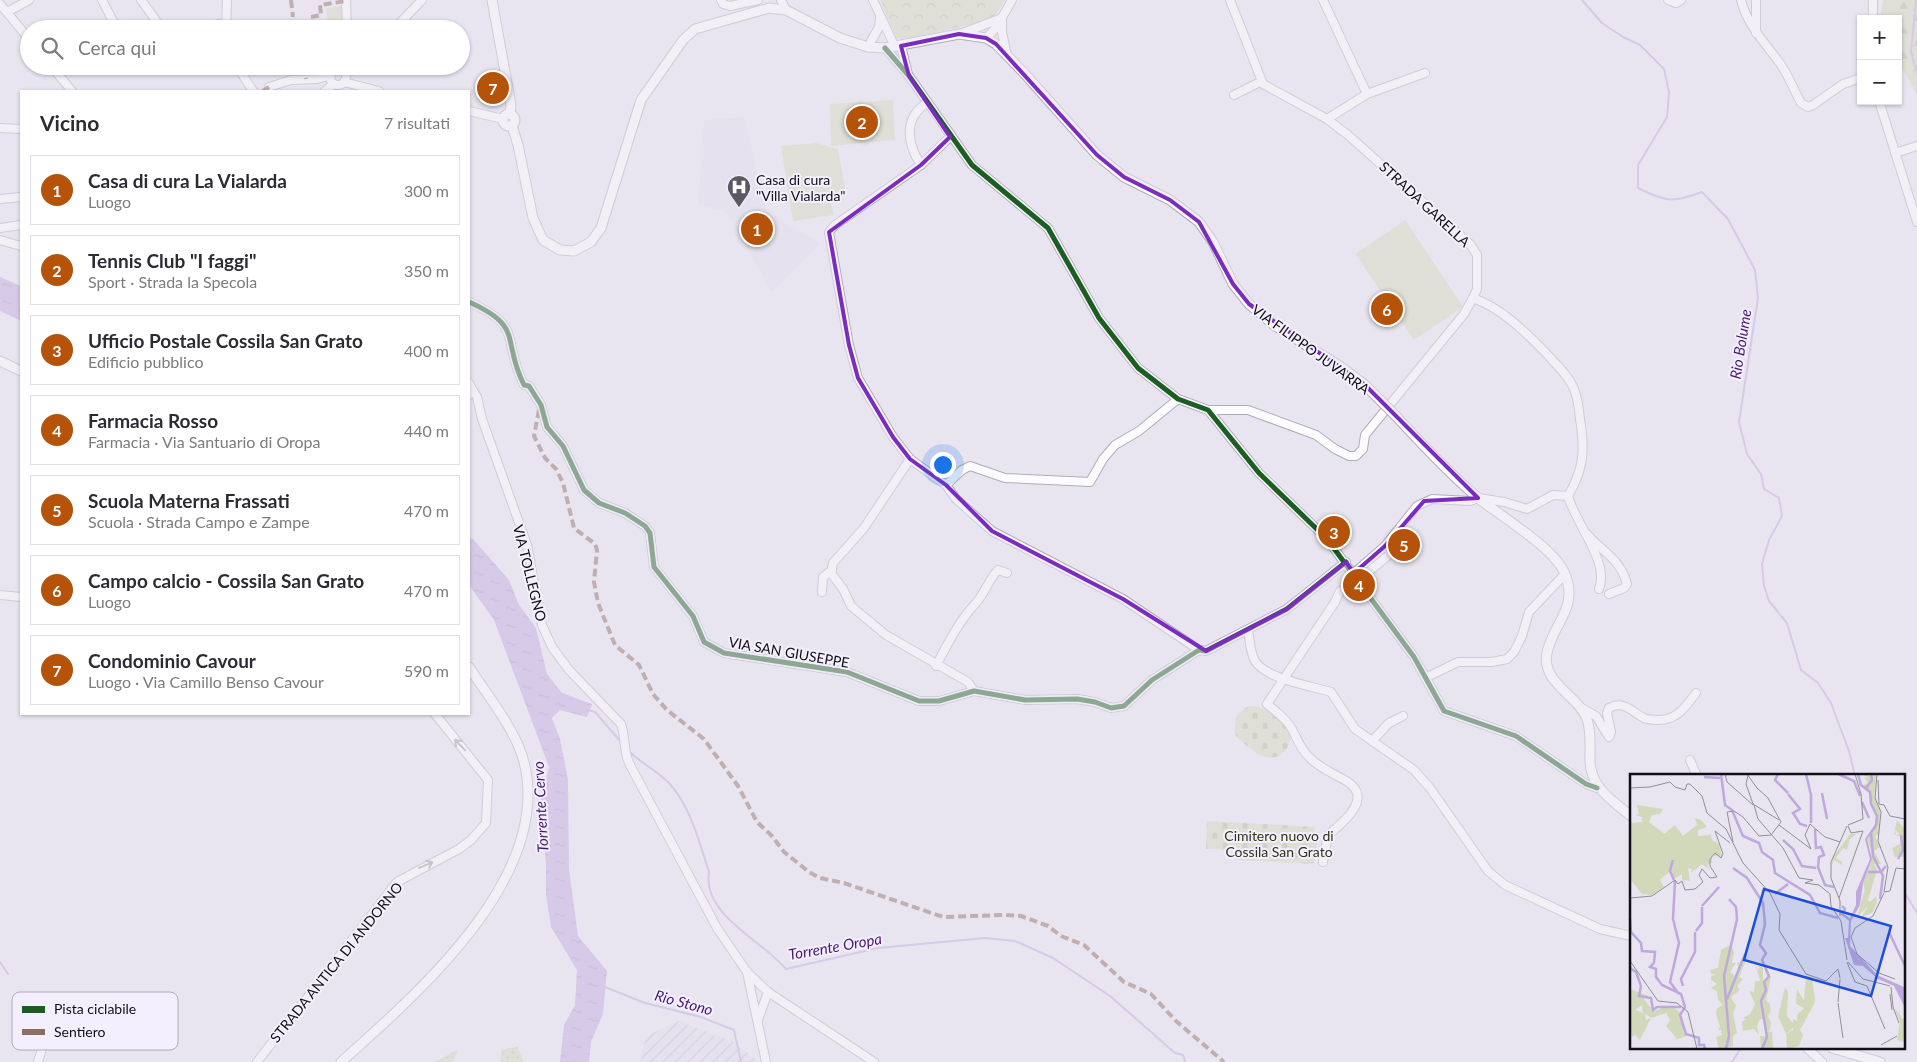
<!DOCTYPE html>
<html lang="it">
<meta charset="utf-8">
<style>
:root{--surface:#fff;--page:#f2f2f3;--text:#2b2b33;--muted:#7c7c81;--line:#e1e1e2;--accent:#b45309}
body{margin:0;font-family:Lato,sans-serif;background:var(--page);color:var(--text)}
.controls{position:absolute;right:15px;top:15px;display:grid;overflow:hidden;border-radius:0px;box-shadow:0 1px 4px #0004}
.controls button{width:45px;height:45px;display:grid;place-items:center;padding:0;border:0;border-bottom:1px solid var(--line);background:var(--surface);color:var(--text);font:25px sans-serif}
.you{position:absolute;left:942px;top:464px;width:18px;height:18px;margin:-12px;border:4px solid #fff;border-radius:50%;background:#1a73e8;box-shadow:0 0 0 8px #1a73e833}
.badge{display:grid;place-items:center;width:32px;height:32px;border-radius:50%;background:var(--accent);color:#fff;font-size:16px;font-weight:700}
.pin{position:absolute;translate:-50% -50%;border:2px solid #fff;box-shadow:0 1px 5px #0006}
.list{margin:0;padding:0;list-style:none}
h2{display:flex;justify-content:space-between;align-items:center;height:65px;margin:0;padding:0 20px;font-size:21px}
h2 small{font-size:16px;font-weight:400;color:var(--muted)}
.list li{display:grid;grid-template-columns:32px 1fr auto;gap:15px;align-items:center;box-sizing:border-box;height:70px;margin:0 10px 10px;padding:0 10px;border:1px solid var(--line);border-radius:0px}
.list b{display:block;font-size:19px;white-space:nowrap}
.list p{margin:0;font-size:16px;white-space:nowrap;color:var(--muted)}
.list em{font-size:16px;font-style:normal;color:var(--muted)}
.icon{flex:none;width:28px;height:28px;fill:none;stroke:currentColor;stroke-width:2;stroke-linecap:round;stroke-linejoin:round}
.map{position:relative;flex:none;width:1917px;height:1062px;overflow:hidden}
.search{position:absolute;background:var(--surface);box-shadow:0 1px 4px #0004;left:20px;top:20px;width:450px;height:55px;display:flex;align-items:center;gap:12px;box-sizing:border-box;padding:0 18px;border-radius:28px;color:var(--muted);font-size:19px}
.panel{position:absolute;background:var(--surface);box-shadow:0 1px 4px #0004;left:20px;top:90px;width:450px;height:625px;border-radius:0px}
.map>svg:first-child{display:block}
.built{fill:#e2dbee}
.industrial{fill:url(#industrial-furrows)}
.grass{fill:url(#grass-dots)}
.forest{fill:url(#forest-firs)}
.cemetery{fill:url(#cemetery-stones)}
.park{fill:url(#park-crowns)}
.pitch{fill:#d2d8ba}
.water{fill:url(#water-ripples)}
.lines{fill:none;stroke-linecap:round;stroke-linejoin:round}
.stream{stroke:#bea8dd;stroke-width:2}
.minor-casing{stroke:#b1aeb6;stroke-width:10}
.major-casing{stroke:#b1aeb6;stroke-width:11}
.minor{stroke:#fcfbfd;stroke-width:8}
.major{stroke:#fcfbfd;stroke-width:9}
.major-bridge-casing{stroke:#b1aeb6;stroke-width:11;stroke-linecap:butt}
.major-bridge{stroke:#fcfbfd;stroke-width:9}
.quiet{stroke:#8d6e63;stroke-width:4;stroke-dasharray:8 4;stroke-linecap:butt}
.cycleway-casing{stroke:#f4effe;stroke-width:8}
.cycleway{stroke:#1b5e20;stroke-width:5}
.oneway{stroke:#9e9ca0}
.marked{fill:none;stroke:#7b2cbf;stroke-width:4;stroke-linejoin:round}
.labels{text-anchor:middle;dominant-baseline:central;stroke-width:4;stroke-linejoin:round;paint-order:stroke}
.poi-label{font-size:14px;fill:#110e15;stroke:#f4effe;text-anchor:start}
.street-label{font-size:14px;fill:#110e15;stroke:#f4effe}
.park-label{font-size:14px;fill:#2d3411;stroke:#f4effe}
.water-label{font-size:15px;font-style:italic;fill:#451a6e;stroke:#f4effe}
.inset-river{fill:none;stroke:#bea8dd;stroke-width:2.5}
.inset-road{fill:none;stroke:#938f98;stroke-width:1}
.view{fill:#1d4ed8;fill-opacity:0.15;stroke:#1d4ed8;stroke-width:2.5}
.inset-edge{fill:none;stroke:#110e15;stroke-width:2.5}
.key{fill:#f4effe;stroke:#b0acb8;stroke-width:1}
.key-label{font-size:14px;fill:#110e15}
</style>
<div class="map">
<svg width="1917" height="1062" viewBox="0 0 1917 1062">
<defs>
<pattern id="industrial-furrows" width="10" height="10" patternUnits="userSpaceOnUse" patternTransform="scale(1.25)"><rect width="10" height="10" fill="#e2dbee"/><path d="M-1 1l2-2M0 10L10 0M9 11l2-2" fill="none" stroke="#c1bbcb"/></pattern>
<pattern id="grass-dots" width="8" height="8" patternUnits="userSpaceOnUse" patternTransform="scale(1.25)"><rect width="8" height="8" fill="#d2d8ba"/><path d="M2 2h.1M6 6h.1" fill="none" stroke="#b3b89f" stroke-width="1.8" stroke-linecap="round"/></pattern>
<pattern id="forest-firs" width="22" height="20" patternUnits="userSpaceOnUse" patternTransform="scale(1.25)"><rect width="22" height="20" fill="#d2d8ba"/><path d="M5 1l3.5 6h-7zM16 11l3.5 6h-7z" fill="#b3b89f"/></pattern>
<pattern id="cemetery-stones" width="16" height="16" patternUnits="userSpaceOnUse" patternTransform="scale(1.25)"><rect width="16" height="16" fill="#d2d8ba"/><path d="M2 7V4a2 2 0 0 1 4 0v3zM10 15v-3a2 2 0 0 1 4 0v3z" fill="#b3b89f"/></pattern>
<pattern id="park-crowns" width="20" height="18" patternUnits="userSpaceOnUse" patternTransform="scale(1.25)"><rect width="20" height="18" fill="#d2d8ba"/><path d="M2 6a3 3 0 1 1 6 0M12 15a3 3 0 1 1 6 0" fill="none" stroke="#b3b89f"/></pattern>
<pattern id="water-ripples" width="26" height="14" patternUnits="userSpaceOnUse" patternTransform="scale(1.25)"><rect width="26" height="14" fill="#bea8dd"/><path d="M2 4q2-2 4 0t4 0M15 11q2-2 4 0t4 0" fill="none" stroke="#a28fbd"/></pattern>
</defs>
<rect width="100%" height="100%" fill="#e9e5f0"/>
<path class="built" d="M744 117 767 212 821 244 772 292 726 212 698 204 704 120Z"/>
<path class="industrial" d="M678 1021 732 1041 759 1062H640L646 1036Z"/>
<g class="grass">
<path d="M517 1046 524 1062H500L502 1050Z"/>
<path d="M459 1049 453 1062H434Z"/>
</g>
<path class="forest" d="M1883 0H1917V94L1898 62V19H1880Z"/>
<g class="cemetery">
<path d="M1249 706C1260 706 1265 709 1274 715 1278 718 1283 721 1286 725 1298 741 1283 762 1265 757 1255 754 1243 743 1236 736 1233 722 1236 712 1249 706Z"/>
<path d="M1207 821 1315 827 1314 836 1318 837 1314 864 1236 860V850L1206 849Z"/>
</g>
<path class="park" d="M880 0H1005L994 17 983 22 910 38 897 39Z"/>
<g class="pitch">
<path d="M341 6 344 29H329L326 8Z"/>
<path d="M893 100 895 140 831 146 830 104Z"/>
<path d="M816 143 838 149 846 193 830 199 834 215 793 221 781 146Z"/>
<path d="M1405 220 1463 307 1414 340 1355 254Z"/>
</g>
<g class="water">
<path d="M0 277 21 286V321L0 311Z"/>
<path d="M469 538 473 539 509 580 519 605 536 628 547 674 562 693 592 704 587 717 560 710 552 718 560 739 568 780 569 869 578 936 607 971 603 1014 591 1042 589 1062H560L564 1025 575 1005 577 970 551 927 546 895V863L540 804 549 767 494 620 469 585Z"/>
</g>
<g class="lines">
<g class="stream">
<path d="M1582 0 1602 23 1623 37 1640 45 1664 69 1669 92 1667 117 1638 165V188C1666 202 1673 203 1702 192L1728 219 1755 270 1758 298 1739 422 1747 454 1761 474 1764 489 1779 498 1782 516 1769 540 1762 564 1764 586 1769 601 1787 623 1801 670 1818 683 1831 703 1849 751 1855 776"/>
<path d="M1916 0 1911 52 1917 73"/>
<path d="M588 710 595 712 621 742"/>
<path d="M628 750C640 763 658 771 670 784 691 808 699 842 709 872 702 915 762 940 786 969L878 948 985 938 1015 941 1053 958 1110 996 1175 1053 1183 1055 1185 1062"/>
<path d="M1903 890 1917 913"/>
<path d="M0 962 8 974"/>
<path d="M605 987 645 1003 701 1017 734 1030 741 1062"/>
<path d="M1732 1062 1741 1048"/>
</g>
<g class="minor-casing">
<g id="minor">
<path d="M102 0 117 29"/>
<path d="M141 0 162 29"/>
<path d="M346 0 347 29"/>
<path d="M721 0 723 4 730 6 758 0"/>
<path d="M781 0 786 10"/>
<path d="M873 0 895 47"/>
<path d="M1323 0 1367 94"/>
<path d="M1668 0 1676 3 1681 0"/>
<path d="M1741 0C1748 28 1768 45 1783 68 1790 79 1795 92 1801 103L1808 107 1813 105 1843 84 1861 78"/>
<path d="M0 4 29 39"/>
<path d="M7 12 29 0"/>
<path d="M1873 19V0"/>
<path d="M1002 20V32L1007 55"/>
<path d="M191 29 226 23"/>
<path d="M226 29 227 0"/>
<path d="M394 29 422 0"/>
<path d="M1756 33V0"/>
<path d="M960 34 1002 18"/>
<path d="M986 38 996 28 1012 0"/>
<path d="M901 46 908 74"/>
<path d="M868 47 879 27 880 18"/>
<path d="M885 48 909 76 972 165 1048 228 1099 318 1138 368 1178 399 1208 410 1259 473 1327 539 1414 657 1444 711 1516 736 1586 784 1597 788"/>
<path d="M51 66 72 91"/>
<path d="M237 66 253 91"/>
<circle cx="338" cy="77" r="8"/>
<path d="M344 82 379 91"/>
<path d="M269 87 291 80 317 79 331 75"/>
<path d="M325 91 334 84"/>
<path d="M1234 95 1262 81"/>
<path d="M1879 101 1917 222"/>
<path d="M469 111 503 119"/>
<path d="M1327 119 1367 94 1425 73"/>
<path d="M0 128 21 129"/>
<path d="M950 137 921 165 835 225 829 232 849 345 858 378 893 437 910 459 946 485 956 499 992 531 1123 599 1199 650"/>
<path d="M1895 153 1917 146"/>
<path d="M921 165C907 144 903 118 927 103"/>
<path d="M0 199 21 197"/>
<path d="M0 228 21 225"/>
<path d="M0 240 21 246"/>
<path d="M469 302C525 327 501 339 524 385L529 386 541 405 547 427 563 446 584 490 599 503 625 513 645 526 650 533 654 567 693 616 704 642 724 653 847 672 919 701H939L974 691 1025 700 1077 699 1095 702 1111 708 1124 706 1152 680 1199 650 1206 651 1287 609 1346 562"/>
<path d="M469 383 472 389 469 395"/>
<path d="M472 389 477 397 482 419 527 545 542 625 552 647 569 670 621 724C626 738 623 752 630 765L717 928 747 972 768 992 874 1062"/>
<path d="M1208 410H1248L1316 435 1335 449 1349 456H1356L1363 449 1365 435 1464 314 1473 298 1477 289V255L1470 244 1348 135 1327 119 1263 84 1230 0"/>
<path d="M910 459 864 528 833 563 831 573 843 589 851 606 886 635 968 682 974 691"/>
<path d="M946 485 962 470 970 466 1005 478 1090 482 1103 459 1115 445 1139 431 1178 399"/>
<path d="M1568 496C1575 523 1610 562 1599 589"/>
<path d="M1587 534C1602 552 1620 558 1627 584L1624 588 1609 594"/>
<path d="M1385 546 1417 506 1432 499 1470 501 1478 498 1504 502 1527 509 1553 495 1568 496C1584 469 1585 450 1580 419 1579 410 1578 398 1574 389 1568 374 1556 365 1546 353 1524 331 1503 309 1473 298"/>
<path d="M1354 573 1385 546 1391 553 1359 580"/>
<path d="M822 592 823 577 832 570"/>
<path d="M0 595 21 597"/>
<path d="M1248 631C1250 640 1250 653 1255 661 1266 679 1311 686 1331 692L1355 729 1414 770 1430 788 1488 871 1505 885 1600 929 1631 936"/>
<path d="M936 666C948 643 959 621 976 603 985 593 989 579 998 570L1007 573"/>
<path d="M1425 678 1458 662H1492L1507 659 1514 652 1522 636 1529 612 1565 574"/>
<path d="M1580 707 1596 716 1609 737 1611 732 1607 713 1609 708C1624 700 1632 712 1644 718 1647 720 1652 719 1656 720 1676 721 1685 708 1696 693"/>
<path d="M1372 741 1389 723 1403 716"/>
<path d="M1690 760 1697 776"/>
<path d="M1323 862 1328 835C1345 821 1376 796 1343 779 1330 772 1320 768 1310 758 1301 750 1297 739 1292 729 1287 719 1275 711 1267 704L1335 602 1340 591"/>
<path d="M747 972 766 1062"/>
<path d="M758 1020 768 992"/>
<path d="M1807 1048 1822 1062"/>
<path d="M38 1062 46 1035"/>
<path d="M257 1062 397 882 459 849 471 840 486 823 488 780 435 714"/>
</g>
</g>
<g class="major-casing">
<g id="major">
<path d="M492 0 511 105 510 114"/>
<circle cx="509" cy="120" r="6"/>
<path d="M512 126 518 145 533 218 543 240 560 250 574 251 591 242 601 228 641 100 683 40 695 29 769 8 786 10 840 38 868 47 885 48 959 34 986 38 996 44 1024 73 1097 155 1124 177 1170 200 1199 222 1213 242 1233 284 1249 304 1274 325 1341 367 1364 384 1381 401"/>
<path d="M0 361 21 371"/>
<path d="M1394 414C1421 443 1447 471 1477 497 1501 517 1554 547 1565 574 1579 608 1553 623 1547 653 1541 683 1578 695 1587 719 1591 730 1590 745 1590 757 1589 786 1610 799 1631 816"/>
<path d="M1832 1048 1880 1062"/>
<path d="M341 1062C417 994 553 877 524 762 516 730 487 695 469 667"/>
</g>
</g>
<use href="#minor" class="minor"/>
<use href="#major" class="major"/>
<g class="major-bridge-casing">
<path id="major-bridge" d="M1381 401 1394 414"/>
</g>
<use href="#major-bridge" class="major-bridge"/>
<g class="quiet">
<path d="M291 0 293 17"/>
<path d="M311 17 321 15 320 5 346 1"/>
<path d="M304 66 306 79"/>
<path d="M263 91 269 87"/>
<path d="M539 410 534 436 545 458 556 469 563 483 574 528 595 544 597 550 594 582 598 603 615 645 639 665 653 694 667 710 704 739 738 786 757 822 772 836 784 852 809 872 820 878 844 883 943 917 1004 915 1021 916 1048 926 1061 936 1084 945 1124 982 1151 994 1176 1021 1224 1062"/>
</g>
<g class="cycleway-casing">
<g id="cycleway">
<path d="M885 48 909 76 972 165 1048 228 1099 318 1138 368 1178 399 1208 410 1259 473 1327 539 1414 657 1444 711 1516 736 1586 784 1597 788"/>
<path d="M469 302C525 327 501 339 524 385L529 386 541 405 547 427 563 446 584 490 599 503 625 513 645 526 650 533 654 567 693 616 704 642 724 653 847 672 919 701H939L974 691 1025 700 1077 699 1095 702 1111 708 1124 706 1152 680 1199 650 1206 651 1287 609 1346 562"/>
</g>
</g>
<use href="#cycleway" class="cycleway"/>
</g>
<defs><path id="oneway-shaft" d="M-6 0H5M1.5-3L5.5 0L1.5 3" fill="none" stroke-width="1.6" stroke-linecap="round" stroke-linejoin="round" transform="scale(1.25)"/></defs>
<g class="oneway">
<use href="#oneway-shaft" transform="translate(460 745) rotate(-134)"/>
<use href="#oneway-shaft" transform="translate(426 865) rotate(-23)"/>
</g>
<path d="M0 0H1917V1062H0ZM959 34 986 38 996 44 1097 155 1124 177 1170 200 1199 222 1233 284 1249 304 1364 384 1478 498 1424 501 1385 546 1354 573 1346 562 1287 609 1206 651 1123 599 992 531 946 485 910 459 893 437 858 378 849 345 829 232 921 165 950 137 909 76 901 46Z" fill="#e9e5f0" fill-opacity=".55" fill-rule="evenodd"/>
<path class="marked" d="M959 34 986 38 996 44 1097 155 1124 177 1170 200 1199 222 1233 284 1249 304 1364 384 1478 498 1424 501 1385 546 1354 573 1346 562 1287 609 1206 651 1123 599 992 531 946 485 910 459 893 437 858 378 849 345 829 232 921 165 950 137 909 76 901 46Z"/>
<defs>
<g id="hospital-pin" transform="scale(1.25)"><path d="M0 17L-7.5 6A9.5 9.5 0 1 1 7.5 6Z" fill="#5d5962" stroke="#f4effe"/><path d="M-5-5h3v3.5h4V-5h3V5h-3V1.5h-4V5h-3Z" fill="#fff"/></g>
</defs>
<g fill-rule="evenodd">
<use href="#hospital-pin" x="739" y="187"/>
</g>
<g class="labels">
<g class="poi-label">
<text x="756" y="179">Casa di cura<tspan x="756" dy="16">"Villa Vialarda"</tspan></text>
</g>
<g class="street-label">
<text transform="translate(1425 204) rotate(43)">STRADA GARELLA</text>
<text transform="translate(1311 349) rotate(36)">VIA FILIPPO JUVARRA</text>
<text transform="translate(530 573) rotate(76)">VIA TOLLEGNO</text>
<text transform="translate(789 652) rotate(10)">VIA SAN GIUSEPPE</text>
<text transform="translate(336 962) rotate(-51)">STRADA ANTICA DI ANDORNO</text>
</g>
<g class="park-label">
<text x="1279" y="835">Cimitero nuovo di<tspan x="1279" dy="16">Cossila San Grato</tspan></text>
</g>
<g class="water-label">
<text transform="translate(1740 344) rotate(-81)">Rio Bolume</text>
<text transform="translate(540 807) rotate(-93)">Torrente Cervo</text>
<text transform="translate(835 946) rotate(-10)">Torrente Oropa</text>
<text transform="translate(684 1002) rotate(15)">Rio Stono</text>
</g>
</g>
<g transform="translate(1630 774)">
<rect width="275" height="275" fill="#e9e5f0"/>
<path d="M243 88 247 96 238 126 240 128 246 122 247 128 243 138 231 144 238 132 227 143ZM0 233 15 240 16 246 21 244 10 266 4 260V263L0 261V253L3 252H0Z" fill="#d2d8ba"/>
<path d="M232 0H246L244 23 250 34 249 60 245 62 250 73 244 77 251 90H242L235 117 233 109 241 89 242 78 237 65 246 53 248 40 241 30 240 18 233 11 238 9 234 3 239 4ZM7 31 33 35 30 40 22 41 19 48 34 60 45 51 53 62 67 51 65 44 71 46 77 53 68 56V62L81 61 82 66 89 70 92 83 82 81V88L77 91 80 96 72 90 61 99 62 95 58 94 60 107 54 106 57 111 52 105V100L44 105 39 98 30 106 34 113 22 121 12 120 0 105V45L2 49 12 48V43L5 41 9 40ZM267 46 274 54 275 83H265L262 74 270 70V62H266L269 60 265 56 266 61 264 60ZM220 60H226L220 65 217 76 213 74 206 84 212 88V91L204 86 201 94 203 83ZM100 171 104 177 102 189H106L100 198 105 202 109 197 107 188 110 189 115 178 117 184 109 203 113 205 107 212 110 216 101 223 106 232 103 239 107 259 103 262V272L89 275 86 263 92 261 91 256H88L90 253 86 240 87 234 93 231 88 226 87 217 81 214 87 210 81 206V202L87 200H81L80 196 88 194 91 176ZM125 189 128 196 130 191 133 194V207L138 204 134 194 141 203 136 226 140 230 141 243 140 238 138 242 141 249 139 258 136 256V258H142L143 275H131L130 262H136L134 245H130L127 252 129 261 124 255 113 257 112 248 116 245 113 244 120 240 125 230 119 216 124 219 125 207H130ZM155 214 158 218 157 242 165 252 156 260 148 242ZM0 215 19 222H12L23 237 42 231 50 239 54 259 59 261 43 267 47 265 36 252 40 246 36 239 22 244 13 239 12 231 5 236 0 232ZM264 234 275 247V268L267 266 270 247Z" fill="#d2d8ba"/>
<path d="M0 48 13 53 24 52 57 76 56 83 30 86 27 93 32 100 26 99 20 110 10 105H5V109L0 102V73H4L0 66ZM176 202 182 203 185 228 170 256 173 261 169 272 157 275 156 260 163 256V245L167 247V241L174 234 166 230 167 215 174 227Z" fill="#d2d8ba"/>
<path d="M246 49V54L237 65 242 85 233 109 230 131 221 147 220 172 247 201 274 213 275 234 264 212 248 205 233 192 224 191 215 164H218L219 146 226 131V118L240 85 235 65Z" fill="#bea8dd"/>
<path class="inset-river" d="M91 0 95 31 102 36 113 62 129 69 132 78 143 86 145 99 180 121 190 139 208 144M148 0 145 6 158 19M176 0 181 21V49M208 0 224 7 230 22M228 0 231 11 240 18 241 30 247 42 246 52M74 3 90 4M236 14 242 6 241 0M192 19 197 45M158 20 170 35 163 39 170 50 177 52M232 28 239 44M185 55 186 74 191 73 194 81 189 83 188 93 195 111 204 113M241 58 243 82 253 102 250 125M153 66 163 75 172 92 186 94M268 85 273 76 271 61M43 86 40 97 44 106M103 94 117 104 133 129 135 150 130 171 136 179 132 186 139 202 134 208 136 216 131 227 137 263 132 275M238 98H251L256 92M45 107 43 145 49 169 40 208 49 220M145 120 158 110M72 132 89 113M212 132 215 135 212 140 220 146M0 145 1 158 11 169 12 177 25 178 24 189 20 193 26 195V203L32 211 51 220 55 233 50 241 56 260 69 264V271H74L75 275M66 157 72 149V133M259 158 275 192M0 194 6 198 11 212 9 222 21 224 23 236 27 233H51M53 212 51 205 65 178V158M97 225 115 180M96 275 99 262 94 202 107 145 106 133 99 125"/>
<path class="inset-road" d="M95 0 97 8 123 31M117 0 127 14 138 24 151 48 141 61M247 0 245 24 251 38 248 67 258 93 254 118M118 1 116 10 123 30 149 46M248 6 249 30 254 31 260 42 275 45M0 14 20 13 40 8 45 13 55 16 57 10H60L72 22 77 39 96 55 113 89 140 119 150 140 149 156 176 200 196 207 208 195 210 204M124 31 128 45 153 74 169 104 183 106 175 109 189 111 200 120 201 132 211 147 217 186M149 51 181 75 175 61 180 50 195 63 210 68M218 51 233 45 231 20 225 0M85 57 100 69M103 68 97 38 104 37 113 43 129 62 141 61M254 118 260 117 266 94 275 95M254 119 243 142 225 154 221 163 227 180 249 199 265 205M0 124 22 122 45 106 48 110 52 107 55 116 65 115 73 108 69 101 72 95 80 104 87 103 80 92V85L85 79 91 84 93 80 85 57M209 124 233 57 221 59 218 52M210 142V127L201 104V88L217 52M0 187 28 227 47 229 58 238 67 275M217 188 225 208M218 188 233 205 260 212M225 208 237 212 255 255M261 213 263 233 269 249M260 220 262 236M208 228 210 205M208 229 213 264M251 271 267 262"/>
<path class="view" d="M134 115 261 152 241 222 114 186Z"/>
<rect width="275" height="275" class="inset-edge"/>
</g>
<rect x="12" y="992" width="166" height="58" rx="8" class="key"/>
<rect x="22" y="1006" width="23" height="7" fill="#1b5e20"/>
<rect x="22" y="1029" width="23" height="6" fill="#8d6e63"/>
<g class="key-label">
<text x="54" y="1014">Pista ciclabile</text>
<text x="54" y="1037">Sentiero</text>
</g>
</svg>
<div class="controls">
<button>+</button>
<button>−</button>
</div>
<div class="you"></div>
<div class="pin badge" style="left:757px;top:229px">1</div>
<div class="pin badge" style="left:862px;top:122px">2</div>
<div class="pin badge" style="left:1334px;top:532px">3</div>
<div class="pin badge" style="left:1359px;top:585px">4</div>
<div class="pin badge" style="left:1404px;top:545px">5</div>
<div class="pin badge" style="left:1387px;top:309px">6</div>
<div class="pin badge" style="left:493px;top:88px">7</div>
<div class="search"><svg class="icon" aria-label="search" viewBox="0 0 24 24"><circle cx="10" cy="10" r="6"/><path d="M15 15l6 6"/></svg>Cerca qui</div>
<section class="panel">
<h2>Vicino<small>7 risultati</small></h2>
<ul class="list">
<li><span class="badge">1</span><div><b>Casa di cura La Vialarda</b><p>Luogo</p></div><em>300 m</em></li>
<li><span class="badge">2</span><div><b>Tennis Club &quot;I faggi&quot;</b><p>Sport · Strada la Specola</p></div><em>350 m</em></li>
<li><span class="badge">3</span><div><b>Ufficio Postale Cossila San Grato</b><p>Edificio pubblico</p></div><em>400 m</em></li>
<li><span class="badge">4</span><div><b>Farmacia Rosso</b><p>Farmacia · Via Santuario di Oropa</p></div><em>440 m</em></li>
<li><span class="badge">5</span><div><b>Scuola Materna Frassati</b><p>Scuola · Strada Campo e Zampe</p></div><em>470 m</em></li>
<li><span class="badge">6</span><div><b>Campo calcio - Cossila San Grato</b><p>Luogo</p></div><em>470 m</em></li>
<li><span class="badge">7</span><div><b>Condominio Cavour</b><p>Luogo · Via Camillo Benso Cavour</p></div><em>590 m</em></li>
</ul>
</section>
</div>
